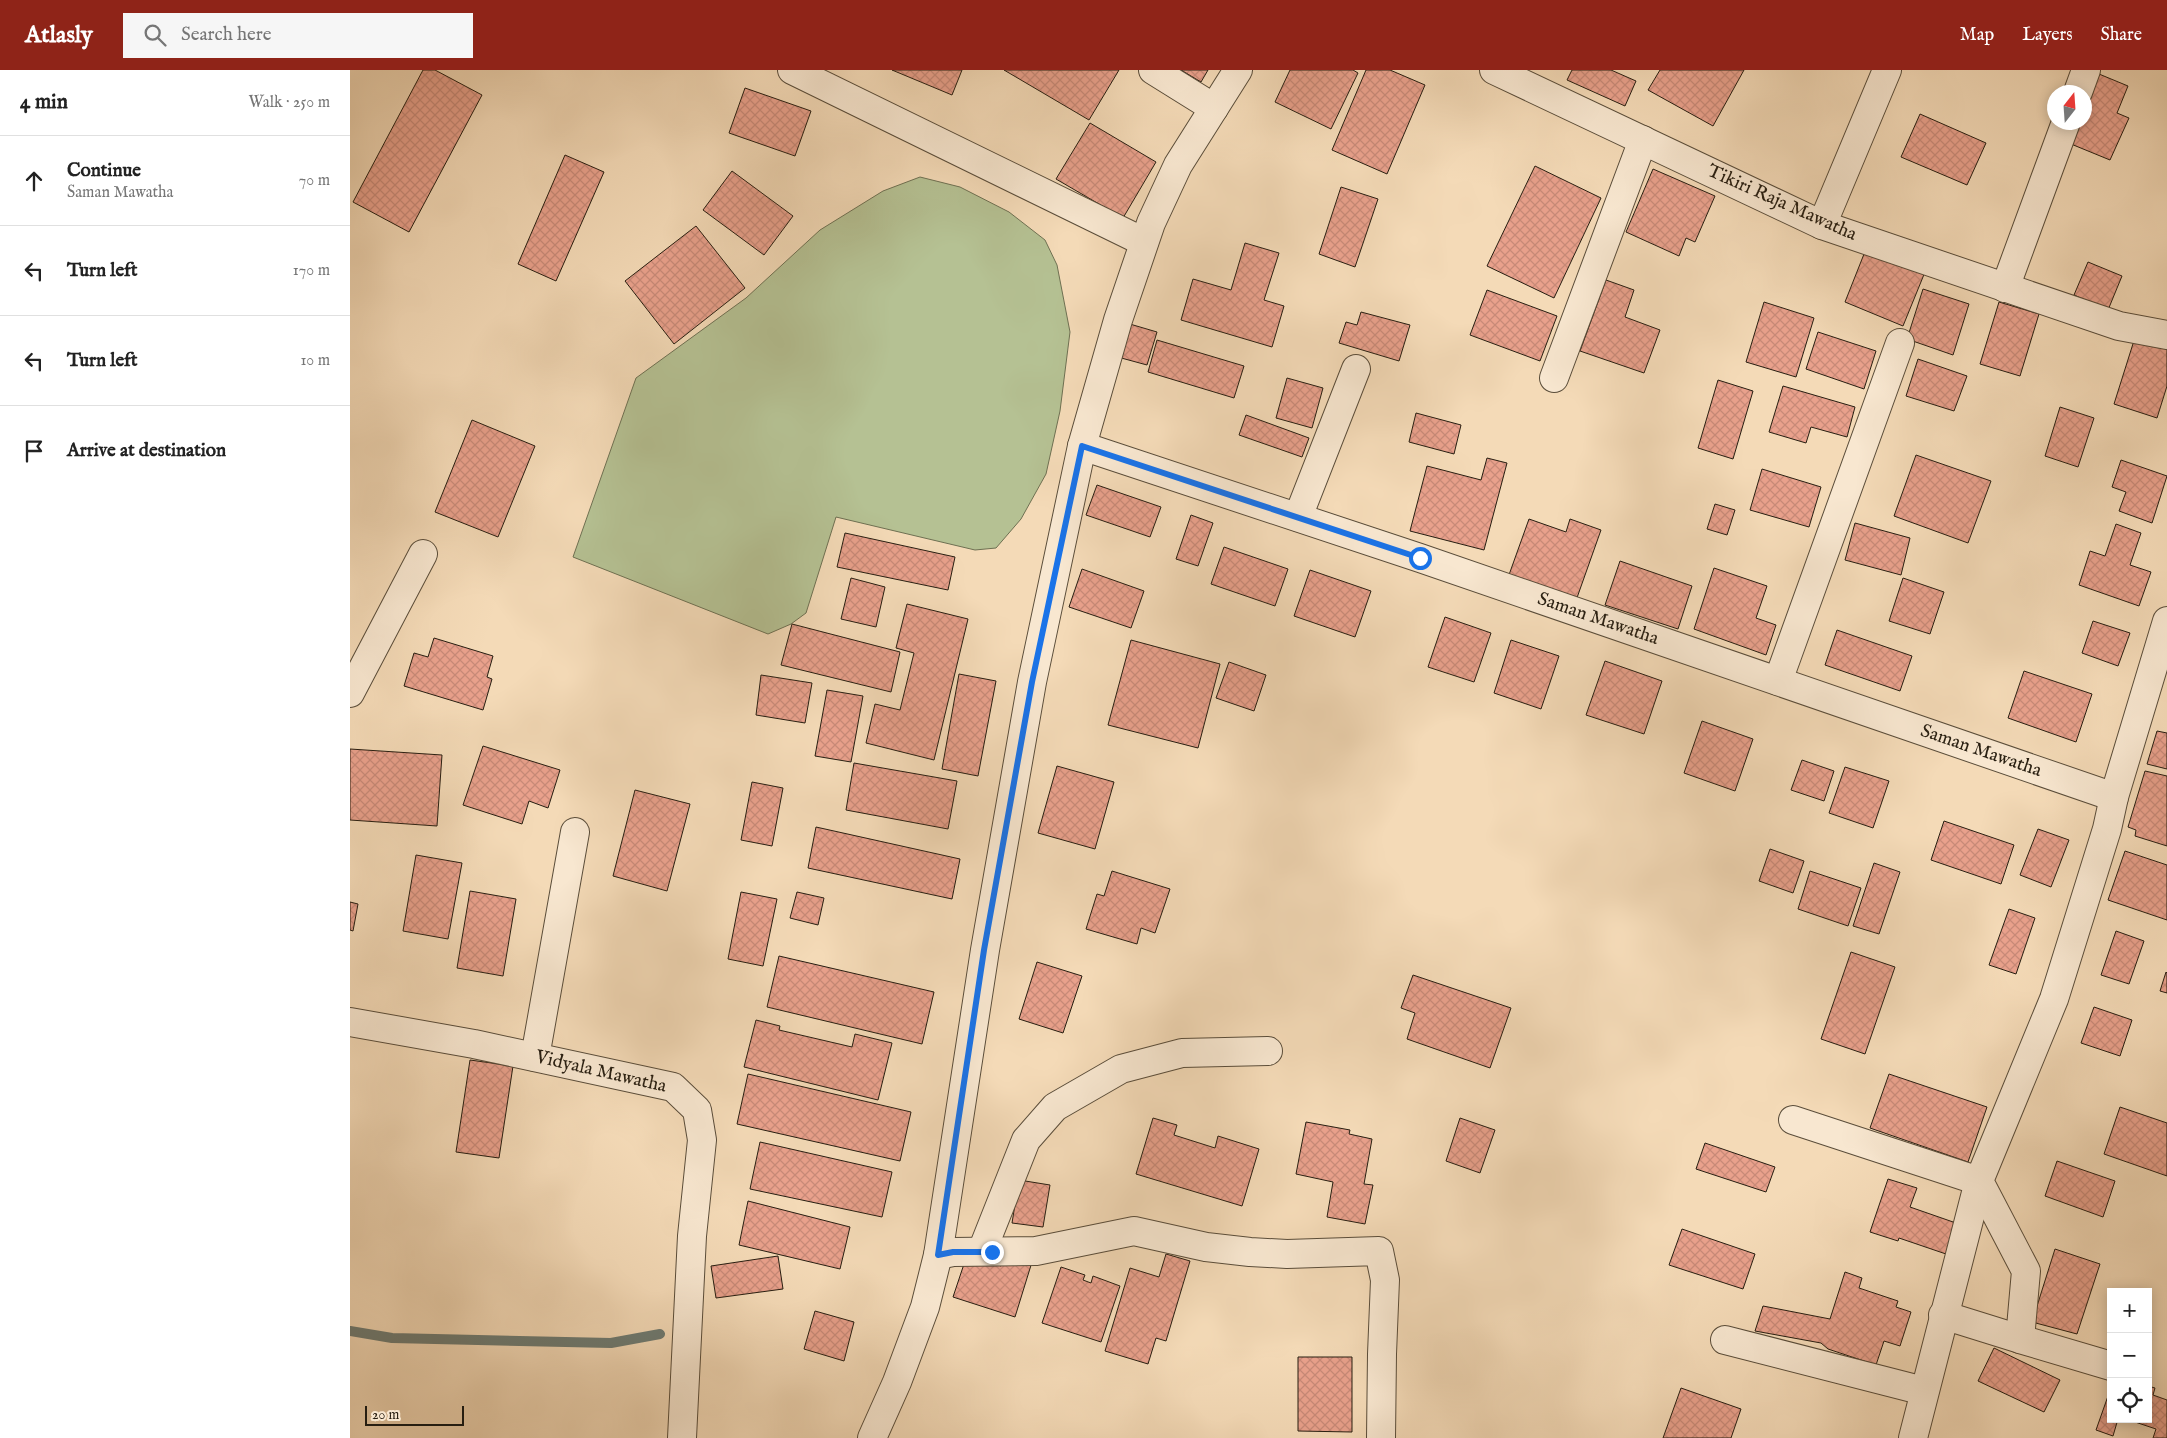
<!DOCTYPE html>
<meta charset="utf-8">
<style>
:root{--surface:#fff;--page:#f6f6f6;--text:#222;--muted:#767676;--line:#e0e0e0;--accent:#8f2418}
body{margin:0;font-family:"IM FELL English",serif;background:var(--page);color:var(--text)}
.controls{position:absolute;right:15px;bottom:15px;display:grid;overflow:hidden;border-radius:0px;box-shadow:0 2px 12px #0003}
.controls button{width:45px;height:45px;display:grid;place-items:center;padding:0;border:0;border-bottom:1px solid var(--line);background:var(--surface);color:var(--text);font:25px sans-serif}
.compass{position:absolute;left:1697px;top:15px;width:45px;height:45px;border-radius:50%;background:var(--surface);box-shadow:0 2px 12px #0003;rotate:17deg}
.scale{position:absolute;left:15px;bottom:12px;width:99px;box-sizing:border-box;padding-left:5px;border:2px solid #271e11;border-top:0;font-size:14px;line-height:18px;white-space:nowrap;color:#271e11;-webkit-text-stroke:4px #f8e7d0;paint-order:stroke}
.stop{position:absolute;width:15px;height:15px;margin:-11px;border:4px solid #1a73e8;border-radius:50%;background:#fff}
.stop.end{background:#1a73e8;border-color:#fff;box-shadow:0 1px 5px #0008}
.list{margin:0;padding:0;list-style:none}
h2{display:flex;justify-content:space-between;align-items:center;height:65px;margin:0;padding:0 20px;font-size:21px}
h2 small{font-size:16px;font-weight:400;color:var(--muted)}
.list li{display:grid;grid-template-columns:32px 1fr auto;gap:15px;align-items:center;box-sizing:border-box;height:90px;padding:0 20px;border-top:1px solid var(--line)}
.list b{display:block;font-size:19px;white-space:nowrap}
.list p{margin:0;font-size:16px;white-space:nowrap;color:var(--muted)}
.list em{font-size:16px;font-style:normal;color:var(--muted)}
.icon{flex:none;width:28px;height:28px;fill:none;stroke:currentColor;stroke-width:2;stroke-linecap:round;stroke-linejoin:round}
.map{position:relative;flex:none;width:1817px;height:1368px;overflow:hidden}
header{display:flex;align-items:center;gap:30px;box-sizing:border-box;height:70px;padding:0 25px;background:var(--accent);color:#fff}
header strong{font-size:24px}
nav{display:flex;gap:28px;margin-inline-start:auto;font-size:18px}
.search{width:350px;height:45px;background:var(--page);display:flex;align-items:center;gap:12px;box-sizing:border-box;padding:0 18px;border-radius:0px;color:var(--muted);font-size:19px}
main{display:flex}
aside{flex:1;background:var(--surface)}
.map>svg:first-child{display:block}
.green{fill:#b5c193;stroke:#6e7052}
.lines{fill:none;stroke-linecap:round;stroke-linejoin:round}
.stream{stroke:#6e7b73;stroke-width:10}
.building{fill:url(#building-cross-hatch);stroke:#271e11}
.minor-casing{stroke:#5a4d3a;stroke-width:30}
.tertiary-casing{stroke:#5a4d3a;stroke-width:30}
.minor{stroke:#f8e7d0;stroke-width:28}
.tertiary{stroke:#f8e7d0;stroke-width:28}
.route{stroke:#1a73e8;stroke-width:6}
.labels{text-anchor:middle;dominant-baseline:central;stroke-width:4.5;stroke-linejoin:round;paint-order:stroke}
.street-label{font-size:19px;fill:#271e11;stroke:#f8e7d0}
</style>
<header>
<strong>Atlasly</strong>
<div class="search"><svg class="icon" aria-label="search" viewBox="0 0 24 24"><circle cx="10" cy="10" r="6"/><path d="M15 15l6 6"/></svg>Search here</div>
<nav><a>Map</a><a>Layers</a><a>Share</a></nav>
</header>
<main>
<aside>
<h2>4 min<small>Walk · 250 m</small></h2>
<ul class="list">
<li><svg class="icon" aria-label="ahead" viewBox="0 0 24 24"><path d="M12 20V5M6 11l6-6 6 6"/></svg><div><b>Continue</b><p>Saman Mawatha</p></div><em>70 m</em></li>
<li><svg class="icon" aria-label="left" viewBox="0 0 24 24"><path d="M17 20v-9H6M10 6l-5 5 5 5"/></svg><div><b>Turn left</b></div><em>170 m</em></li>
<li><svg class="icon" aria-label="left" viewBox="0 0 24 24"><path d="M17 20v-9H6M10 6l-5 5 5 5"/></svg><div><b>Turn left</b></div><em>10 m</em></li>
<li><svg class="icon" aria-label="arrive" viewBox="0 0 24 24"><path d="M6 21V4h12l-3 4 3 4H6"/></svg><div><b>Arrive at destination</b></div></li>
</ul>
</aside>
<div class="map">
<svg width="1817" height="1368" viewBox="0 0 1817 1368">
<defs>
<pattern id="building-cross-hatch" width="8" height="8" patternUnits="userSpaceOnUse" patternTransform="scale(1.25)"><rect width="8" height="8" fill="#e9a18c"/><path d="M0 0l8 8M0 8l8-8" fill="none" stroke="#c88a78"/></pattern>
</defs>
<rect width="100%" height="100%" fill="#f4dab7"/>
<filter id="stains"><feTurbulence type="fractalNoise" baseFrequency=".004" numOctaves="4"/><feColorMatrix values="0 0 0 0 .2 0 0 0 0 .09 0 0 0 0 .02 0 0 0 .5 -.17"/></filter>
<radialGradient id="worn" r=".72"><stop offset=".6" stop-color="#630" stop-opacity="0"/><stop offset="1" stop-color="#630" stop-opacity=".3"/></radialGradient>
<path class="green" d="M570 107 610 117 659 142 695 170 707 195 720 262 710 341 696 404 671 449 646 478 625 480 486 447 456 543 441 554 418 564 223 487 286 308 396 228 470 160 533 121Z"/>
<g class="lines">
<path class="stream" d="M0 1261 42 1268 261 1273 310 1264"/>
</g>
<g class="building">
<path d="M73 0H85L132 25 59 162 3 132Z"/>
<path d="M542 0H612L602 25Z"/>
<path d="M654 0H769L739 50Z"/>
<path d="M831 0H858L851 12Z"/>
<path d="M940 0H1003L1008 3 981 59 925 32Z"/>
<path d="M1016 0H1040L1075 15 1037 104 982 80Z"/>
<path d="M1222 0H1261L1286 11 1275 36 1217 10Z"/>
<path d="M1310 0H1394L1363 56 1298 20Z"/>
<path d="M1749 4 1778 16 1767 43 1779 48 1760 90 1721 74 1730 52H1734V41Z"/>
<path d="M395 18 461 41 445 86 379 63Z"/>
<path d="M1570 44 1636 73 1617 115 1551 87Z"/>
<path d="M740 53 806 92 773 148 706 109Z"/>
<path d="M215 85 254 102 206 211 168 194Z"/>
<path d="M1185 96 1251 128 1204 228 1137 196Z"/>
<path d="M1303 99 1365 126 1345 172 1336 168 1329 186 1276 162Z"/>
<path d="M382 101 443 146 414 185 353 140Z"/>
<path d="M991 117 1028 129 1005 197 969 184Z"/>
<path d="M346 156 395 218 324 274 275 211Z"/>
<path d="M895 173 929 183 914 230 934 236 922 277 831 250 843 209 881 220Z"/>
<path d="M1516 179 1575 202 1553 256 1495 232Z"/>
<path d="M1738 192 1772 206 1758 240 1724 225Z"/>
<path d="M1256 210 1284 220 1275 247 1310 260 1294 303 1230 281Z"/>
<path d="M1573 219 1619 234 1603 285 1557 269Z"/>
<path d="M1137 220 1207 246 1190 291 1120 265Z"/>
<path d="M1414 232 1464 248 1446 307 1396 292Z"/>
<path d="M1649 232 1689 244 1670 306 1630 294Z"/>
<path d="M1011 242 1060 255 1049 291 989 273 996 252 1007 255Z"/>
<path d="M773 252 807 262 797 295 764 286Z"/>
<path d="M1787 261 1817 270V316L1807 348 1764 334Z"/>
<path d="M1468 262 1526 281 1514 319 1456 299Z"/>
<path d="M807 270 894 296 884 328 798 302Z"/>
<path d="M1568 289 1617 306 1604 341 1556 326Z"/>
<path d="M937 308 973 318 962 358 926 348Z"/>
<path d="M1368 310 1403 321 1383 389 1348 378Z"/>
<path d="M1433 316 1505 337 1497 367 1461 357 1456 373 1419 362Z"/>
<path d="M1710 337 1744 348 1728 397 1695 386Z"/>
<path d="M1066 343 1111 355 1104 384 1059 372Z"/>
<path d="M896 345 959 368 952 387 889 365Z"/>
<path d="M122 350 185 376 148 467 85 442Z"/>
<path d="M1566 385 1641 411 1618 473 1544 446Z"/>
<path d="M1137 388 1157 393 1134 480 1060 461 1077 396 1131 410Z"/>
<path d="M1771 390 1817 406 1802 453 1769 441 1776 422 1762 417Z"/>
<path d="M1412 399 1471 417 1459 457 1400 440Z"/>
<path d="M747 415 811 437 800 467 736 445Z"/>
<path d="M1365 434 1385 440 1377 465 1357 459Z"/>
<path d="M841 445 863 453 848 496 826 489Z"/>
<path d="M1179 449 1216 462 1220 449 1251 460 1223 539 1155 516Z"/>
<path d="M1505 453 1560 468 1551 505 1495 490Z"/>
<path d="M1766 454 1791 463 1780 495 1801 502 1789 536 1729 515 1740 481 1755 486Z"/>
<path d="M495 463 605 487 598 520 487 497Z"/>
<path d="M874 477 938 499 925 536 861 514Z"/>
<path d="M1270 491 1342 516 1328 559 1255 535Z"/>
<path d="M1364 498 1417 516 1406 548 1426 555 1416 585 1344 559Z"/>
<path d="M732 499 794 521 781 558 719 537Z"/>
<path d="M960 500 1021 521 1005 567 944 546Z"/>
<path d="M501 508 535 517 526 557 491 549Z"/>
<path d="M1553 508 1594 522 1580 564 1539 551Z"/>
<path d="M557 534 618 549 584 690 516 673 525 634 550 640 564 583 546 578Z"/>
<path d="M1095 547 1141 563 1124 612 1078 597Z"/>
<path d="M1743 551 1780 563 1768 596 1732 583Z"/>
<path d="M442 554 550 582 541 622 431 595Z"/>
<path d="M1487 560 1562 586 1550 621 1475 595Z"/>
<path d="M84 568 143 586 137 607 142 609 133 640 54 616 64 583 78 587Z"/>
<path d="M781 570 870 594 848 678 758 655Z"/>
<path d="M1161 570 1209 586 1191 639 1144 623Z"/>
<path d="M1255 591 1312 611 1294 664 1236 645Z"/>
<path d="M879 592 916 605 904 641 866 628Z"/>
<path d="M1674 601 1742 624 1726 672 1658 648Z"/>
<path d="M609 604 646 611 628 706 592 699Z"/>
<path d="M411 605 462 613 455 653 406 645Z"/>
<path d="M477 620 513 626 501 692 465 686Z"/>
<path d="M1352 651 1403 669 1385 721 1334 703Z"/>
<path d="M1807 661 1817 663V699L1797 694Z"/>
<path d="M133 676 210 700 198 738 179 731 172 754 113 735Z"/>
<path d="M0 679 92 685 87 756 0 750Z"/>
<path d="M1452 690 1484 701 1474 731 1441 720Z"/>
<path d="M504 693 607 711 598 759 496 740Z"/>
<path d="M707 696 764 712 745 779 688 763Z"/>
<path d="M1495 697 1539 711 1523 758 1479 743Z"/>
<path d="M1795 701 1817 706V776L1785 766 1786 760 1778 757Z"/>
<path d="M402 712 433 718 422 776 391 770Z"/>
<path d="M285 720 340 734 317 821 263 806Z"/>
<path d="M1594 751 1664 775 1651 814 1581 790Z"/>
<path d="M466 757 610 789 602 829 458 798Z"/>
<path d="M1688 759 1719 770 1701 817 1670 805Z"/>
<path d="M1420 779 1454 791 1443 823 1409 811Z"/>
<path d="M1775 781 1817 795V850L1758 830Z"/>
<path d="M66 785 112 793 98 869 53 861Z"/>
<path d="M1524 793 1550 802 1529 864 1503 856Z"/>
<path d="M762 801 820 819 805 863 791 858 787 874 736 859 747 824 754 826Z"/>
<path d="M1460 801 1511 818 1498 856 1448 839Z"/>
<path d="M120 821 166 829 153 906 107 898Z"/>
<path d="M391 822 427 829 413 896 378 889Z"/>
<path d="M447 822 474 828 468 855 440 848Z"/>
<path d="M0 832 8 834 3 861 0 860Z"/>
<path d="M1659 839 1685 848 1666 904 1639 895Z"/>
<path d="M1766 861 1794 871 1779 914 1751 905Z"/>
<path d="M1501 882 1545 897 1515 984 1471 969Z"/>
<path d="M429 886 584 922 572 974 417 937Z"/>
<path d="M687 892 732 906 713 963 669 949Z"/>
<path d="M1816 902 1817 903V923L1810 921Z"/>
<path d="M1063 905 1161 938 1140 998 1057 969 1065 943 1051 938Z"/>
<path d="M1744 937 1782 950 1770 986 1731 973Z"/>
<path d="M406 950 430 956 429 960 502 977 505 964 542 973 528 1030 394 997Z"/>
<path d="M120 990 163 996 149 1088 106 1082Z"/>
<path d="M398 1004 561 1042 550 1091 387 1054Z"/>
<path d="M1539 1004 1637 1037 1618 1092 1520 1058Z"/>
<path d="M1770 1037 1817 1053V1106L1754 1084Z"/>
<path d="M803 1048 827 1055 824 1065 865 1078 868 1066 909 1079 892 1136 786 1104Z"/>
<path d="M1110 1048 1145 1060 1130 1103 1096 1091Z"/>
<path d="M956 1052 1000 1060 999 1064 1022 1069 1014 1114 1023 1115 1015 1154 977 1147 983 1112 946 1104Z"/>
<path d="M410 1072 542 1102 532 1147 400 1119Z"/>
<path d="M1355 1073 1425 1097 1416 1122 1346 1099Z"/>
<path d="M1707 1091 1765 1111 1753 1147 1695 1126Z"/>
<path d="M1538 1109 1567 1118 1560 1137 1606 1153 1596 1184 1549 1168 1548 1171 1520 1162Z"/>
<path d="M669 1110 700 1115 693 1157 662 1153Z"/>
<path d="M398 1131 500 1157 490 1199 389 1175Z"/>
<path d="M1332 1159 1405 1184 1393 1219 1319 1195Z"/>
<path d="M1705 1179 1750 1194 1727 1264 1682 1252Z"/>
<path d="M655 1183 682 1192 665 1247 603 1227 617 1185 651 1196Z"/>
<path d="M816 1184 840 1191 816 1271 806 1268 798 1294 755 1281 780 1198 809 1207Z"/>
<path d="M428 1186 433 1219 366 1228 361 1196Z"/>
<path d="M711 1197 735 1205 733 1210 741 1213 743 1206 770 1216 751 1272 692 1253Z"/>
<path d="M1495 1202 1512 1208 1509 1218 1548 1231 1546 1237 1561 1242 1550 1276 1534 1271 1526 1295 1478 1279 1471 1273 1405 1261 1413 1236 1480 1249Z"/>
<path d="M465 1241 504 1252 494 1291 454 1279Z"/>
<path d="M1644 1278 1710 1310 1694 1342 1628 1311Z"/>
<path d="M948 1287H1002V1362L948 1361Z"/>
<path d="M1798 1316 1805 1318 1803 1325 1817 1330V1368H1803L1806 1359 1776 1349H1798Z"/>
<path d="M1331 1318 1391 1339 1381 1368H1313Z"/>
<path d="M1758 1326 1761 1327V1349H1768L1763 1366 1746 1360Z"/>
</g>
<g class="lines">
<g class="minor-casing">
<g id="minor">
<path d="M442 0 794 172"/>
<path d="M803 0 864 38"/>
<path d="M1144 0 1472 155 1769 256 1817 265"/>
<path d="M1728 22 1736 0"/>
<path d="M1472 155 1537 0"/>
<path d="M1655 218 1716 52"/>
<path d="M1204 308 1293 70"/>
<path d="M732 376 1070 488 1764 727"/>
<path d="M948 447 1006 299"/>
<path d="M1428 611 1550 273"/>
<path d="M0 623 73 484"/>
<path d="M0 952 124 974 323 1017 347 1040 352 1070 342 1166 332 1368"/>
<path d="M185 987 225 762"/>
<path d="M1443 1050 1629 1111 1563 1368"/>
<path d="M632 1181 676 1070 705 1037 771 999 832 983 918 981"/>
<path d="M588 1185 603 1182 686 1181 784 1161 856 1177 900 1182 937 1184 1029 1181 1035 1210 1032 1284 1031 1368"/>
<path d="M1593 1245 1670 1269"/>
<path d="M1375 1270 1574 1321"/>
<path d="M1761 1296 1670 1269 1676 1201 1629 1111 1704 929 1757 759 1764 727 1817 551"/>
</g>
</g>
<g class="tertiary-casing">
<path id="tertiary" d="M522 1368 547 1312 575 1237 588 1185 635 880 682 612 732 376 768 250 801 153 828 95 888 0"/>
</g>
<use href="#minor" class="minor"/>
<use href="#tertiary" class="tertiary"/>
</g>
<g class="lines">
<path class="route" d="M642 1182H603L588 1185 634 880 682 612 732 376 1070 488"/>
</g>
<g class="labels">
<g class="street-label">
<text transform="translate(1432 133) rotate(24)">Tikiri Raja Mawatha</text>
<text transform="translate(1248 549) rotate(19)">Saman Mawatha</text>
<text transform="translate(1631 681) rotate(19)">Saman Mawatha</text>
<text transform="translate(251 1002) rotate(13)">Vidyala Mawatha</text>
</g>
</g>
<rect width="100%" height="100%" filter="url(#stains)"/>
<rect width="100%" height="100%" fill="url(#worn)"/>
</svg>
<div class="controls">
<button>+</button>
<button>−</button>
<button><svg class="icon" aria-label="locate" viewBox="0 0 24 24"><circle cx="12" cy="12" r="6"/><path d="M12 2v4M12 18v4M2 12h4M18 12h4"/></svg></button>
</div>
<svg class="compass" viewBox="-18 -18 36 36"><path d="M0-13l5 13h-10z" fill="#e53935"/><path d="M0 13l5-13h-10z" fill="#767676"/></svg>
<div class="scale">20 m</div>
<div class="stop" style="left:1070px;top:488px"></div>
<div class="stop end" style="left:642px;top:1182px"></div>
</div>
</main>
